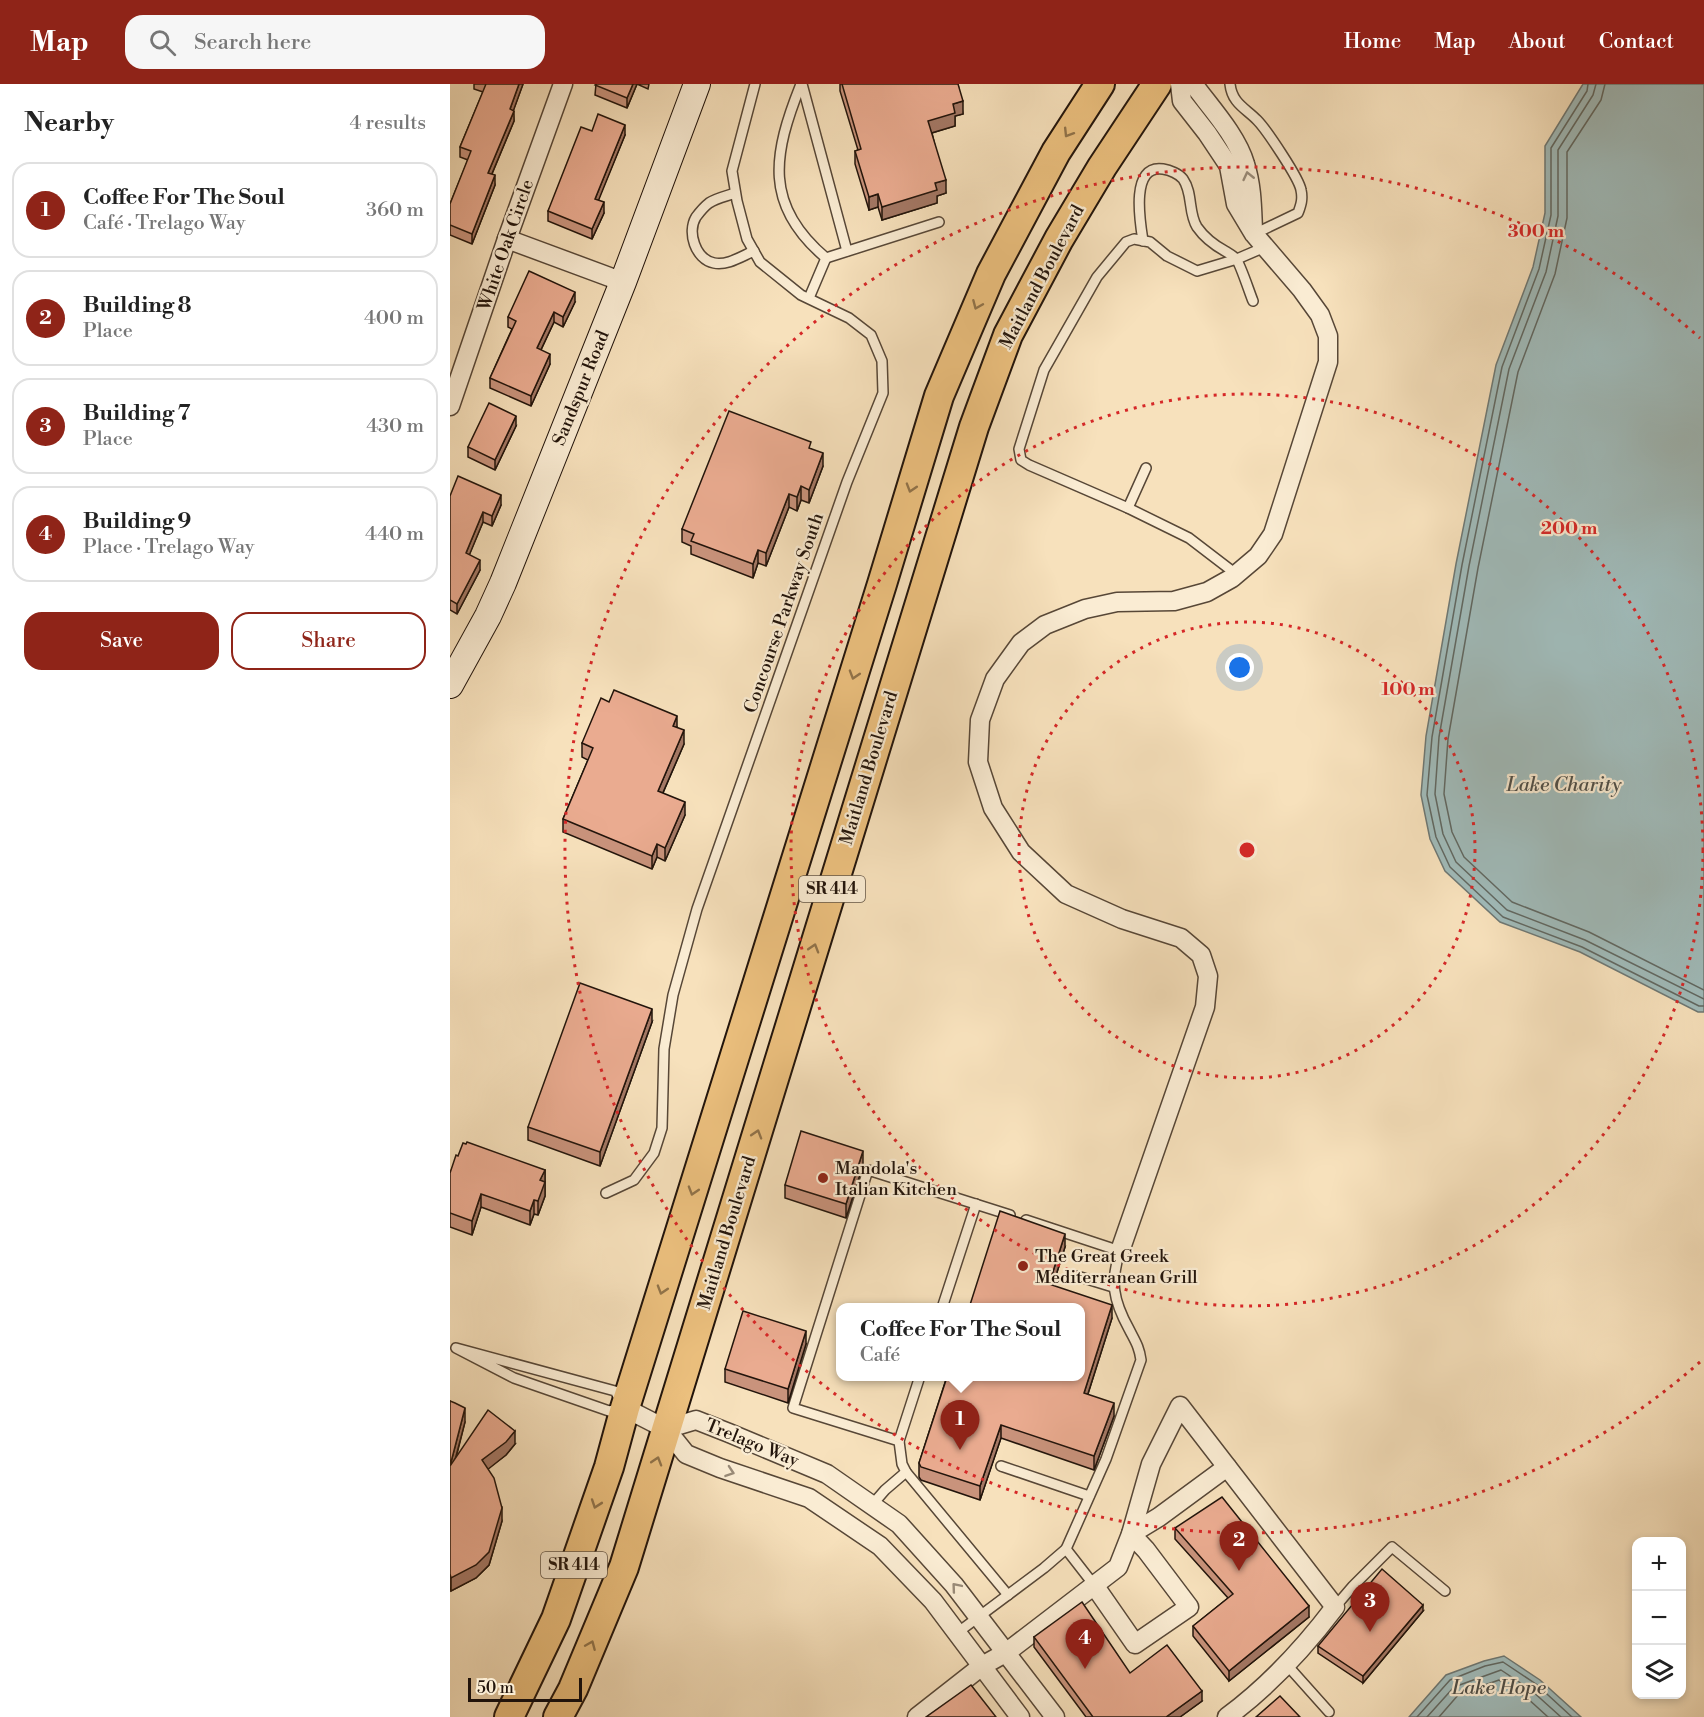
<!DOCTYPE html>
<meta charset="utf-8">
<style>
:root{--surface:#fff;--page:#f6f6f6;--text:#222;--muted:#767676;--line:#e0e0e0;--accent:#8f2418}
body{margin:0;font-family:"Libre Bodoni",serif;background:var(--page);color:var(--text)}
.controls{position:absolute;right:18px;bottom:18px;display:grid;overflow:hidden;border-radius:12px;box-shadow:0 3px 9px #0003}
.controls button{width:54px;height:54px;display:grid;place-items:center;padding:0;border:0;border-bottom:2px solid var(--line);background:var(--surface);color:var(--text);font:30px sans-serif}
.scale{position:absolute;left:18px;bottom:15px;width:114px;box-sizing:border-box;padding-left:6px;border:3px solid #22140b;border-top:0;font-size:16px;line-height:21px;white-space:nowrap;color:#22140b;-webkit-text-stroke:4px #faecd3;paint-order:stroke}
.you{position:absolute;left:790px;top:584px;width:21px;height:21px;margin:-15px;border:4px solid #fff;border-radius:50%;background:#1a73e8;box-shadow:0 0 0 9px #1a73e833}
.badge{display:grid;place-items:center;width:39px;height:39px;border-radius:50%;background:var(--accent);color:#fff;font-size:20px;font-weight:700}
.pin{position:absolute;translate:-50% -50px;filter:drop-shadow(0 2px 3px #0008)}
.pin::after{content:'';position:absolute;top:32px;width:21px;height:18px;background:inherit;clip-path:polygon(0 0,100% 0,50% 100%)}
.popup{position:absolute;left:386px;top:1219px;width:249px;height:78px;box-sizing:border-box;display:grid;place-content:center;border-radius:12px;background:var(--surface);filter:drop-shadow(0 2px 4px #0005);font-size:20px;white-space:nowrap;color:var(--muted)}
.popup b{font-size:22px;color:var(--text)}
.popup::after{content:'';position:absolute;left:50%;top:100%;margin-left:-12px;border:12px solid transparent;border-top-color:var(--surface)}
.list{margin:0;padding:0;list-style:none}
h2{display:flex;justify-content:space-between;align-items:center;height:78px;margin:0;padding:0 24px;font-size:26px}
h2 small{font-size:20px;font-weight:400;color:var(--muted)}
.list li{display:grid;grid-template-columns:39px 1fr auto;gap:18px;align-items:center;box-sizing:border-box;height:96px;margin:0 12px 12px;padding:0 12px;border:2px solid var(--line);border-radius:18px}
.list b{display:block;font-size:22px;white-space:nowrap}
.list p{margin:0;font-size:20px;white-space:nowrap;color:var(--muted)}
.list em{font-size:20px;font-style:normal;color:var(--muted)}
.actions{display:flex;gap:12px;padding:18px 24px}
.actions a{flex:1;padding:14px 0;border:2px solid var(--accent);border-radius:18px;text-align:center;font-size:21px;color:var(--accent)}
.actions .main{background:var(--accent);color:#fff}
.icon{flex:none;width:33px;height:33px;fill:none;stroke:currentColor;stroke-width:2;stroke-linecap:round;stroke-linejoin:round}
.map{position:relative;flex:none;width:1254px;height:1633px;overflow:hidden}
header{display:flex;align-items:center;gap:36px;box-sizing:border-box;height:84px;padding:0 30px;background:var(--accent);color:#fff}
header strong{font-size:28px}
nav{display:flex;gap:33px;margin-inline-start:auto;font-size:21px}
.search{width:420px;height:54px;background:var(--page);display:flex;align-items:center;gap:15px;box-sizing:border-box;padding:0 21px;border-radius:18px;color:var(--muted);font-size:22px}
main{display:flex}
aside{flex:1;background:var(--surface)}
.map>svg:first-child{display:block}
.water{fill:#a0bbba;stroke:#6e7874;stroke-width:1.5}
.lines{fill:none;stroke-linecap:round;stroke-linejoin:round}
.shore{stroke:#616862;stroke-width:1.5}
.lane-casing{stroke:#574737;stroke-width:12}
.street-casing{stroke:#574737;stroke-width:21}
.secondary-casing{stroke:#22140b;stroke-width:28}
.primary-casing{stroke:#22140b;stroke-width:32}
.lane{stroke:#faecd3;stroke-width:9}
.street{stroke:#faecd3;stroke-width:18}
.secondary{stroke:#faecd3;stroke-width:26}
.primary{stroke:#ecc07e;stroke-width:28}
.wall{fill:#c9937c;stroke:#22140b;stroke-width:1.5}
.shaded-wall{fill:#a47865;stroke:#22140b;stroke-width:1.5}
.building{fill:#eaab90;stroke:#22140b;stroke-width:1.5}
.oneway{stroke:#91734a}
.oneway2{stroke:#998b79}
.ring{fill:none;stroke:#d62828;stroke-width:3;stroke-dasharray:3 6}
.poi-dot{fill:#8f2418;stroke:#faecd3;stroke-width:2}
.labels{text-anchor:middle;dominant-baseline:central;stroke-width:4.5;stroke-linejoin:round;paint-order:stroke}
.shield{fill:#faecd3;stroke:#635547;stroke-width:1.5}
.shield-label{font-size:16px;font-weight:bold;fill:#22140b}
.street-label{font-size:18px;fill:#22140b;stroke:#faecd3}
.poi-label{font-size:18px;fill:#22140b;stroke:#faecd3;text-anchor:start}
.water-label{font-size:20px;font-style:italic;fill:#4e4e48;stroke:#faecd3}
.centre{fill:#d62828;stroke:#faecd3;stroke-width:3}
.ring-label{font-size:18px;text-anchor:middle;font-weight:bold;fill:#d62828;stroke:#faecd3;stroke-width:4.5;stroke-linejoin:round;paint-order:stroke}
</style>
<header>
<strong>Map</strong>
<div class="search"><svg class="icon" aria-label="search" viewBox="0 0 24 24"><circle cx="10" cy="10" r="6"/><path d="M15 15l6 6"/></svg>Search here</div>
<nav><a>Home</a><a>Map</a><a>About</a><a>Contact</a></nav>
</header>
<main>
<aside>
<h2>Nearby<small>4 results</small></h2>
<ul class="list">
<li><span class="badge">1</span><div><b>Coffee For The Soul</b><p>Café · Trelago Way</p></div><em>360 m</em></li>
<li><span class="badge">2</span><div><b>Building 8</b><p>Place</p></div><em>400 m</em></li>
<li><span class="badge">3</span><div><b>Building 7</b><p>Place</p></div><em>430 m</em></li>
<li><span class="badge">4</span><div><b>Building 9</b><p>Place · Trelago Way</p></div><em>440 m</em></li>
</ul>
<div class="actions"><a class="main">Save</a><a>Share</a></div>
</aside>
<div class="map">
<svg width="1254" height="1633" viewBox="0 0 1254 1633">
<rect width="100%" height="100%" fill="#f7e1bc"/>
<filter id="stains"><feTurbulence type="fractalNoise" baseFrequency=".00333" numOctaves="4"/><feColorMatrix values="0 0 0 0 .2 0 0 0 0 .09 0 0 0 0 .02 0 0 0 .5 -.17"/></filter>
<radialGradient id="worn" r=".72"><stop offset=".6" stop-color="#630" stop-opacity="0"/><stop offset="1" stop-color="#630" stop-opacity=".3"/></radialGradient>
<g class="water">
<path d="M1133 0H1254V928H1248L1130 868 1050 838 995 787 980 755 971 711 976 652 1006 480 1046 281 1083 183 1095 129V62Z"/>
<path d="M1054 1572 1090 1596 1131 1633H959L996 1591 1034 1577Z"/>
</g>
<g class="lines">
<g class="shore">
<path d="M1138 0 1137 7 1101 64V131L1089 185 1052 283 1012 481 982 653 977 711 986 753 1000 783 1053 833 1132 863 1249 922H1254"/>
<path d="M1146 0 1143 11 1108 66V132L1096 188 1059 285 1019 482 989 653 985 710 993 750 1006 778 1057 826 1135 856 1254 915"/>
<path d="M1155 0 1151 16 1117 68V134L1105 190 1068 288 1028 484 998 655 994 710 1002 748 1014 773 1062 818 1139 848 1254 906"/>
<path d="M967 1633 1000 1596 1035 1582 1053 1578 1086 1600 1122 1633"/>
<path d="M977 1633 1004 1603 1051 1586 1081 1606 1111 1633"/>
<path d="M989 1633 1009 1610 1049 1596 1076 1613 1098 1633"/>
</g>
<g class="lane-casing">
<g id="lane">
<path d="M351 0C323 70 313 121 376 174L489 138"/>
<path d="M352 0 397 167"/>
<path d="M780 0C782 19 795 24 807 36 816 45 849 94 851 106 853 115 851 121 848 129L804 150"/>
<path d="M285 109C277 112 266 114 259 119 255 122 249 129 246 133 237 148 245 175 264 179 277 182 292 172 304 167"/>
<path d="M693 157C690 138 680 80 713 85 720 86 729 90 733 95 743 109 738 129 747 143 754 153 764 161 775 167 778 169 784 172 786 175 790 179 800 210 803 217"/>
<path d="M359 214 376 174"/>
<path d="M678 424 696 384"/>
<path d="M786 490 739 454 678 424 579 381 571 376 569 365 594 286 647 193 676 158 684 155 700 158 717 172 747 187 787 175 815 163"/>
<path d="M156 1109 184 1096 204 1069 212 1044 214 965 223 911 247 825 397 398 433 309 432 277 421 251 399 234 351 211 310 178 297 155 287 117 282 87 305 0"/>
<path d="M576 1136 670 1167C660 1198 663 1216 679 1245 685 1257 689 1262 691 1276L656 1375 616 1465"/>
<path d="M627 1192 663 1203"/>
<path d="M492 1224 526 1120"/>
<path d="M6 1264 165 1307 175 1324 159 1327 64 1294Z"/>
<path d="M449 1357 470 1292"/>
<path d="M551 1382 639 1412"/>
<path d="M456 1388 558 1511"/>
<path d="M422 1421 435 1406 456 1388 452 1380 449 1357 343 1324 418 1086 560 1131"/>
<path d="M885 1523 903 1502 942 1463 995 1507"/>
<path d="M507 1549 594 1484 616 1465 644 1501"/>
<path d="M837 1581 879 1628"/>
</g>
</g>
<g class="street-casing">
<g id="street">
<path d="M734 0 744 1C761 24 787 52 795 80 802 102 802 123 803 146"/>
<path d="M57 155 173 198"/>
<path d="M0 322 57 155 113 0"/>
<path d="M670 1167 755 923 758 892 751 871 731 854 672 835 616 810 571 768 543 724 528 678 530 636 545 595 571 559 595 541 635 525 667 518 724 517 757 508 782 494 808 472 823 450 878 278V252L870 231 852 206 804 150 786 120 779 82 757 49 732 17 730 0"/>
<path d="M175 1324 216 1345 236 1370 270 1384 359 1414 430 1462 483 1517 570 1633"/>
<path d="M216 1345 246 1336 279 1349 377 1390 449 1440 504 1501 605 1633"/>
<path d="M644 1501 685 1560 739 1523 696 1466 681 1450 709 1433 777 1383"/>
<path d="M467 1633 532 1582 557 1568 668 1483 681 1450 701 1380 730 1322 885 1523C854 1564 819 1602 777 1633"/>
</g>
</g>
<g class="secondary-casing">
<path id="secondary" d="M0 601 38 532 53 499 173 198 247 0"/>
</g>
<g class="primary-casing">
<g id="primary">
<path d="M59 1633 106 1535 159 1383 175 1324 432 500 489 312 541 190 606 68 650 0"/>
<path d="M108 1633 123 1605 174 1483 524 343 558 251 609 155 652 83 707 0"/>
</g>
</g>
<use href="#lane" class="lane"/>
<use href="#street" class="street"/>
<use href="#secondary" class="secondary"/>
<use href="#primary" class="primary"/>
</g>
<g class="wall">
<path d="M24 0H73L63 27 64 37 42 90 45 101 22 160 0 151V120L18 76 10 73V63L33 8 24 5Z"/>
<path d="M146 0H199L198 5 187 0 177 24 145 11Z"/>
<path d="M390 0H508L513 30 505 32V42L482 49 496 109 487 112V119L432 136 428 123 419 126 405 80V67L408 66 390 7Z"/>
<path d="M142 47 175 51 148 116 154 129 142 155 98 137V127Z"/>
<path d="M125 218 113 243 104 238 91 266 100 280 81 322 40 304V294L62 245 58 243V233Z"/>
<path d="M66 342 45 386 18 373V363Z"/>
<path d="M361 365 373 382 359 419 351 416 347 427 339 423 316 482 308 479 303 494 241 470V462L232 458V445Z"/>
<path d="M0 412 51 421 42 442 33 438 19 471 30 486 7 530 0 526Z"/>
<path d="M227 643 234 660 213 709 235 731 215 777 207 773 202 785 113 748V735L138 676 132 673V659Z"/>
<path d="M202 938 150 1082 78 1056V1043Z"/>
<path d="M8 1072 95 1086V1112L88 1131 84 1130 80 1141 31 1123 22 1151 0 1143V1089Z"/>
<path d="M413 1081 396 1134 335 1114V1101Z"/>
<path d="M615 1163 603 1201 662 1234 638 1310 664 1332 644 1386 551 1354 530 1416 471 1396 469 1393V1379L519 1224Z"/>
<path d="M356 1260 338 1319 275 1298V1285Z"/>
<path d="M0 1317 15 1338 6 1374 65 1360 56 1371 37 1385 52 1437 39 1481 26 1494 1 1507 0 1503Z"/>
<path d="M725 1444 859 1533 779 1597 743 1552V1542L778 1514 725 1455Z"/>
<path d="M973 1527 913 1599 868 1569V1562Z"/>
<path d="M584 1553 680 1589 752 1617 730 1633H636L584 1563Z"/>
</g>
<g class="shaded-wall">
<path d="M69 0H73L60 36V25Z"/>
<path d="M183 0H187L177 24V14Z"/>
<path d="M513 17V30L505 32V42L478 50V37L503 20Z"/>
<path d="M64 27V37L38 99V89Z"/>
<path d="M175 41V51L145 125V115Z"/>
<path d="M45 91V101L22 160V150Z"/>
<path d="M496 96V109L487 112V119L432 136V123L485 99Z"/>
<path d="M428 110V123L419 126V113Z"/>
<path d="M154 118V129L142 155V145Z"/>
<path d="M125 208V218L113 243V233Z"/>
<path d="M104 228V238L87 274V264Z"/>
<path d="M100 270V280L81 322V312Z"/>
<path d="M66 332V342L45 386V376Z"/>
<path d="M373 369V382L359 419V406Z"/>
<path d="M351 402V416L347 427V413Z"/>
<path d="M339 410V423L316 482V469Z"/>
<path d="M51 411V421L42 442V432Z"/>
<path d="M33 428V438L16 479V469Z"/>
<path d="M308 466V479L303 494V480Z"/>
<path d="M30 476V486L7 530V520Z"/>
<path d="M227 632V646L223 642Z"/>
<path d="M234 646V660L208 720V707Z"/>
<path d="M235 718V731L215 777V764Z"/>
<path d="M207 760V773L202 785V772Z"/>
<path d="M202 925V938L150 1082V1068Z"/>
<path d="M413 1067V1081L396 1134V1120Z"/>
<path d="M95 1086V1112L88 1131V1117L90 1096Z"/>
<path d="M31 1110V1123L22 1151V1137Z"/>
<path d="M84 1116V1130L80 1141V1127Z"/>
<path d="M615 1150V1163L599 1213V1200Z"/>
<path d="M662 1221V1234L634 1322V1309Z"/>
<path d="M356 1247V1260L338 1319V1305Z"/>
<path d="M664 1319V1332L644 1386V1372Z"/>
<path d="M15 1324V1338L0 1395V1382Z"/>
<path d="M551 1341V1354L530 1416V1402Z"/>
<path d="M65 1347V1360L56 1371 32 1390V1376Z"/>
<path d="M52 1424V1437L39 1481 26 1494 1 1507V1494Z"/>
<path d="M973 1521V1527L913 1599V1592Z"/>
<path d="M859 1522V1533L779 1597V1587Z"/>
<path d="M752 1607V1617L730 1633H716Z"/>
</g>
<g class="building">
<path d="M36 0H69L60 25 64 27 38 89 45 91 22 150 0 141V120L21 67 10 63Z"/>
<path d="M146 0H183L177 14 145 1Z"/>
<path d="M392 0H508L513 17 503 20 505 29 478 37 496 96 485 99 487 106 432 123 428 110 419 113 405 67 411 65Z"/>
<path d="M148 30 175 41 145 115 154 118 142 145 98 127 131 43 142 47Z"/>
<path d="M79 187 125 208 113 233 104 228 87 264 100 270 81 312 40 294 66 237 58 233Z"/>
<path d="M39 319 66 332 45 376 18 363Z"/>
<path d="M279 327 361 358 359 364 373 369 359 406 351 402 347 413 339 410 316 469 308 466 303 480 241 457 244 450 232 445Z"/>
<path d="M8 392 51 411 42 432 33 428 16 469 30 476 7 520 0 516V412Z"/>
<path d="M164 606 227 632 223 642 234 646 208 707 235 718 215 764 207 760 202 772 113 735 143 664 132 659 151 614 159 618Z"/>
<path d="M130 899 202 925 150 1068 78 1043Z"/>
<path d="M351 1047 413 1067 396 1120 335 1101Z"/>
<path d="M17 1058 95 1086 90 1096 95 1098 88 1117 84 1116 80 1127 31 1110 22 1137 0 1129V1089L6 1071 8 1072 13 1059 16 1060Z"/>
<path d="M550 1127 615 1150 599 1200 662 1221 634 1309 664 1319 644 1372 551 1341 530 1402 471 1383 469 1379 497 1293H630V1224H519Z"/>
<path d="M293 1227 356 1247 338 1305 275 1285Z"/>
<path d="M0 1317 5 1319 15 1324 0 1382 38 1326 65 1347 56 1358 32 1376 44 1394 52 1424 39 1468 26 1481 1 1494 0 1490Z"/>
<path d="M772 1413 859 1522 779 1587 743 1542 783 1510 725 1444Z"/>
<path d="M932 1485 973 1521 913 1592 868 1562Z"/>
<path d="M632 1518 680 1589 717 1561 752 1607 716 1633H643L584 1553Z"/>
<path d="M521 1601 546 1633H476Z"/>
<path d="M830 1612 850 1633H806Z"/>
</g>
<defs><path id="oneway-chevron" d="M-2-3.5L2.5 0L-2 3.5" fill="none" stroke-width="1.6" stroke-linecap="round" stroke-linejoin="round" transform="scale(1.5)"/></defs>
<g class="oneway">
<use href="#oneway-chevron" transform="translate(618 49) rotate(122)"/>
<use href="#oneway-chevron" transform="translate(527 221) rotate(113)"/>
<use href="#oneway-chevron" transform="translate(461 404) rotate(107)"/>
<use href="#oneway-chevron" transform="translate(404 591) rotate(107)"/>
<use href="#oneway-chevron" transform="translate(364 864) rotate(-73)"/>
<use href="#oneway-chevron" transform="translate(307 1050) rotate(-73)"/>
<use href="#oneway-chevron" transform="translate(243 1107) rotate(107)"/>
<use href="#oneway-chevron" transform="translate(212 1206) rotate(107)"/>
<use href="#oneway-chevron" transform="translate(207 1377) rotate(-73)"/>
<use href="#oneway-chevron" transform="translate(146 1420) rotate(109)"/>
<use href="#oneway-chevron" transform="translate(141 1561) rotate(-67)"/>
</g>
<g class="oneway2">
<use href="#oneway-chevron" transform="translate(798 92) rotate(-103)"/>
<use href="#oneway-chevron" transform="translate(280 1388) rotate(19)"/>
<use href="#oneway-chevron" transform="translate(506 1503) rotate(-130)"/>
</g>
<g class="ring">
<circle cx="797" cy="766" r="228"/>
<circle cx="797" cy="766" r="456"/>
<path d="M1250 1278A683 683 0 1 1 1250 254"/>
</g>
<g class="poi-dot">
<circle cx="373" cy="1094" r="6"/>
<circle cx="573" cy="1182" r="6"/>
</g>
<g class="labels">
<g class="shield">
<rect x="349" y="792" width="66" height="26" rx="4.5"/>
<rect x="91" y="1468" width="66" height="26" rx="4.5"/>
</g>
<g class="shield-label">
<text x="382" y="805">SR 414</text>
<text x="124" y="1481">SR 414</text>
</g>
<g class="street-label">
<text transform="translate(56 161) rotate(-71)">White Oak Circle</text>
<text transform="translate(592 193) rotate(-62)">Maitland Boulevard</text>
<text transform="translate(131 304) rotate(-68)">Sandspur Road</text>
<text transform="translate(334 529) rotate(-71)">Concourse Parkway South</text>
<text transform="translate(419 684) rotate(-73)">Maitland Boulevard</text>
<text transform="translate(277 1149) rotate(-73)">Maitland Boulevard</text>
<text transform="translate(302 1359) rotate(22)">Trelago Way</text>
</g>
<g class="poi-label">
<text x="385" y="1084">Mandola's<tspan x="385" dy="21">Italian Kitchen</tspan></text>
<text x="585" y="1172">The Great Greek<tspan x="585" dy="21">Mediterranean Grill</tspan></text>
</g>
<g class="water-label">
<text x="1114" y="701">Lake Charity</text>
<text x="1049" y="1604">Lake Hope</text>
</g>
</g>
<circle cx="797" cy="766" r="9" class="centre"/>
<g class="ring-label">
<text x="1086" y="153">300 m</text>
<text x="1119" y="450">200 m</text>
<text x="958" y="611">100 m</text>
</g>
<rect width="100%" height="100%" filter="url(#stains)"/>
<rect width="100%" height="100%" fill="url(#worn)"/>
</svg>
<div class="controls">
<button>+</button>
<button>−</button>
<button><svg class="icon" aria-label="layers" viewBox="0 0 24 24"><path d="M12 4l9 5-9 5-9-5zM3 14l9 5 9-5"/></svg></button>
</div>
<div class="scale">50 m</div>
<div class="you"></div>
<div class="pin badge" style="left:510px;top:1366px">1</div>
<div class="popup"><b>Coffee For The Soul</b>Café</div>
<div class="pin badge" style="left:789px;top:1487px">2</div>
<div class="pin badge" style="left:920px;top:1548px">3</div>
<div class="pin badge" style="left:635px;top:1585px">4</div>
</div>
</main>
